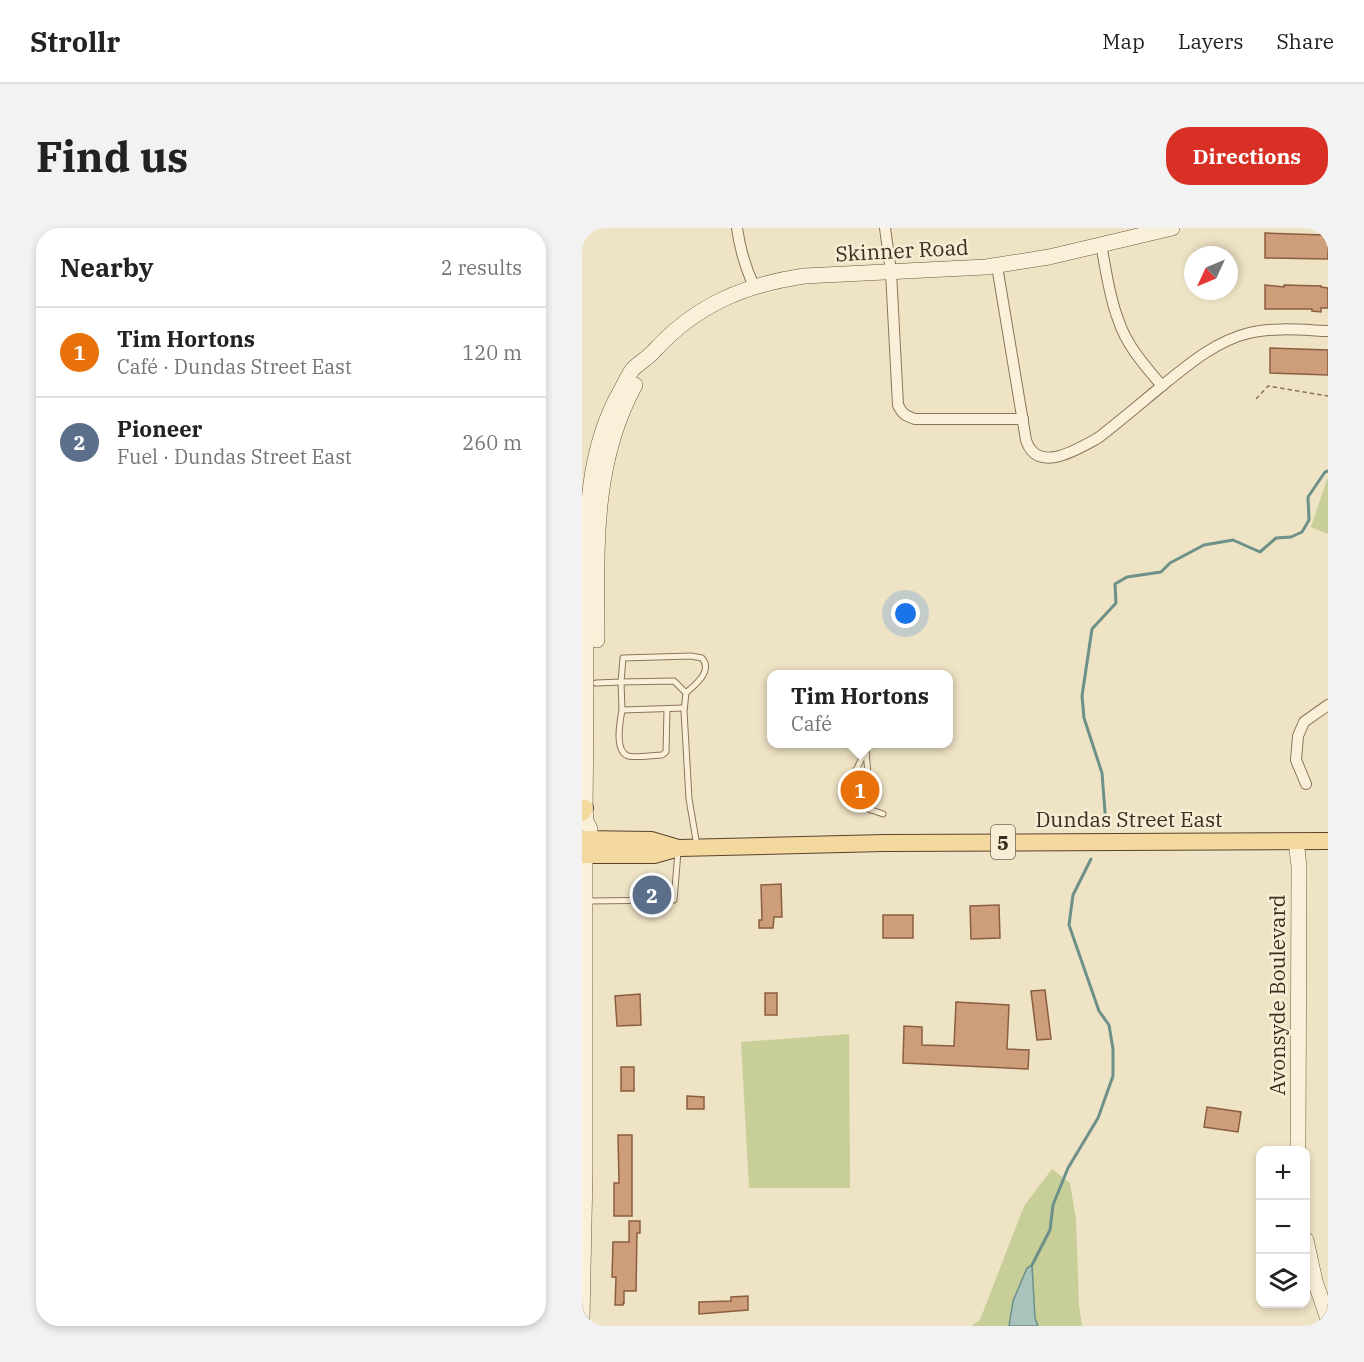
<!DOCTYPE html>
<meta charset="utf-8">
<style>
:root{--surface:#fff;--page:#f2f2f2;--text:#222;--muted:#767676;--line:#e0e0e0;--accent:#d93025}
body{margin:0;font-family:"IBM Plex Serif",serif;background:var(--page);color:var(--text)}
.controls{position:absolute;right:18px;bottom:18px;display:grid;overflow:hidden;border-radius:12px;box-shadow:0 3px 9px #0003}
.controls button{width:54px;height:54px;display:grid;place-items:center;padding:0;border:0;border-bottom:2px solid var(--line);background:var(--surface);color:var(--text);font:30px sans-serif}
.compass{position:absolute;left:602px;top:18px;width:54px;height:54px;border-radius:50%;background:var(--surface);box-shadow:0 3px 9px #0003;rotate:226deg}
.you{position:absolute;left:324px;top:386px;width:21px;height:21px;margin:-15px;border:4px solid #fff;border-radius:50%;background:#1a73e8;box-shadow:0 0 0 9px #1a73e833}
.badge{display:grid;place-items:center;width:39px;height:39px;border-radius:50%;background:var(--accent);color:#fff;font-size:20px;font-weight:700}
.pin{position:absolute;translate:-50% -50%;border:3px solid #fff;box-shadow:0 2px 6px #0006}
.popup{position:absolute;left:185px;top:442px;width:186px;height:78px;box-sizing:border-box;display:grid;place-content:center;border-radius:12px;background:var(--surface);filter:drop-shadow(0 2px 4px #0005);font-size:20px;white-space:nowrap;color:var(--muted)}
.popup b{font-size:22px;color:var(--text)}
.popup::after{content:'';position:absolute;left:50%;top:100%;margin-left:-12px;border:12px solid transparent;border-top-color:var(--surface)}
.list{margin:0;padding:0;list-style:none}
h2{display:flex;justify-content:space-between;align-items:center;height:78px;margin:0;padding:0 24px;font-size:26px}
h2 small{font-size:20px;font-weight:400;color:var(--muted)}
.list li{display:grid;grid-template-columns:39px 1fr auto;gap:18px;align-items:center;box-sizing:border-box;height:90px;padding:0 24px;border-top:2px solid var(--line)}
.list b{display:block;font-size:22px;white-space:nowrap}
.list p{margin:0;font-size:20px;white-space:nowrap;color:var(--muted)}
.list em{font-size:20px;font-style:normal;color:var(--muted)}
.icon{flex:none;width:33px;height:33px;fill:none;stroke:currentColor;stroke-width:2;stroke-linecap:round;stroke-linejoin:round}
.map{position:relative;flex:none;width:746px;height:1098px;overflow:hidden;border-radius:24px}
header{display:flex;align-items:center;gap:36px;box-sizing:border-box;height:84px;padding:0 30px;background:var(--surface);border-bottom:2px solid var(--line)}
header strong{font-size:28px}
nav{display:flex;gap:33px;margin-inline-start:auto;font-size:21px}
.intro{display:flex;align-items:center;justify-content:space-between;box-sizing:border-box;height:144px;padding:0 36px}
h1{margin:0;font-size:42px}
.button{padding:15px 27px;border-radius:24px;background:var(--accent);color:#fff;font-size:21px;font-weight:700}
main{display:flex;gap:36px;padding:0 36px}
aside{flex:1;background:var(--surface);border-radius:24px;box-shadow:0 3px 9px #0003}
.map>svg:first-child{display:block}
.green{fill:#c7ce98}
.water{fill:#a7c3bb;stroke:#6d9189;stroke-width:1.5}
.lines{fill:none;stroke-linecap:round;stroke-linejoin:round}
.stream{stroke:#6d9189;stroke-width:3}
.building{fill:#ce9e7a;stroke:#8b5e40;stroke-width:1.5}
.lane-casing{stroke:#8b755a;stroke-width:7}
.street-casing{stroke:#8b755a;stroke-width:12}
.secondary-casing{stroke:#6d563e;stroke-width:16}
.primary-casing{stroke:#59432f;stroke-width:18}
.path{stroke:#8b755a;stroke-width:1.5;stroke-dasharray:4.5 3;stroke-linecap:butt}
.lane{stroke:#faf0d9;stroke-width:5}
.street{stroke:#faf0d9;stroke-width:10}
.secondary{stroke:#faf0d9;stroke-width:15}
.primary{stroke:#f3d99d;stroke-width:16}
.labels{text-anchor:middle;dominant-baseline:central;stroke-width:5;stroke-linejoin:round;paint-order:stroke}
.shield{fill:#f6edd5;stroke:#736756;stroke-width:1.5}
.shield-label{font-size:20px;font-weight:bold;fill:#3b2d1f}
.street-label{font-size:21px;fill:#3b2d1f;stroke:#f6edd5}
</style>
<header>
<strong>Strollr</strong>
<nav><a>Map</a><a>Layers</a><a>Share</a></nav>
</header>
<div class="intro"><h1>Find us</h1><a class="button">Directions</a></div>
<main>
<aside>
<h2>Nearby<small>2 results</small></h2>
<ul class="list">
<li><span class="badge" style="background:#e8710a">1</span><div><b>Tim Hortons</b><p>Café · Dundas Street East</p></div><em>120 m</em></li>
<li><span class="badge" style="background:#5c6f8a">2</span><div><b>Pioneer</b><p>Fuel · Dundas Street East</p></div><em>260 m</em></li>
</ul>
</aside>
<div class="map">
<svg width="746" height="1098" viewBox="0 0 746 1098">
<rect width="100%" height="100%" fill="#efe3c5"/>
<g class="green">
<path d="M746 249V306L729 299Z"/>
<path d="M267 806 268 960H167L159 814Z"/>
<path d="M470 941 488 955 494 991 497 1077 500 1098H456L453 1090 450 1037 431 1073 427 1098H389L398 1092 442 978Z"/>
</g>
<path class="water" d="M450 1037 453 1090 456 1098H427L431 1073 445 1040Z"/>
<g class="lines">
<g class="stream">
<path d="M524 597 520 545 502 490 500 468 510 401 534 375 533 356 545 349 579 344 588 335 622 317 651 312 678 324 694 310 709 309 720 304 727 292 726 269 743 244 746 243"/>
<path d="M450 1037 468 1002 471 977 486 940 516 890 531 848V821L527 797 517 783 487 697 491 667 509 631"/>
</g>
</g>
<g class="building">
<path d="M683 5 743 7V8H746V31L683 30Z"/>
<path d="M683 57 702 59V57L739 58V59L746 60V80H739V84L730 83V81H683Z"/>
<path d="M688 120 746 122V147L688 145Z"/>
<rect x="63" y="652" width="13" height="15"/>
<path d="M199 656 200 689H192L191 700H177V692H180L179 657Z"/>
<path d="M417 677 418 710 389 711 388 678Z"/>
<rect x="301" y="687" width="30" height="23"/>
<path d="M463 762 469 811 455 812 449 763Z"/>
<rect x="183" y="765" width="12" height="22"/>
<path d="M58 766 59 797 35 798 33 768Z"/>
<path d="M374 774 427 777 425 821 447 822 446 841 321 835 322 798 340 799V817L372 818Z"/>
<rect x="39" y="839" width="13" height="24"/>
<path d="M105 868 122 869V881H105Z"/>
<path d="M625 879 659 884 656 904 622 899Z"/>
<path d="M36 907H50V988H32V955H37Z"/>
<path d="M47 993H58V1005H55L54 1063H42V1075H41V1077H33L34 1049H30L31 1014H47Z"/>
<path d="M166 1068V1082L117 1086V1074L149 1073V1069Z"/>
</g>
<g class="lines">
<g class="lane-casing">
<g id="lane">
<path d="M14 455 39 454 41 430 109 428 120 430C131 443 114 456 104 465L102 483 107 571 115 618"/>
<path d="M102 480 40 482 39 454 92 453 104 465"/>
<path d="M40 482C38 493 32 523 46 528 51 530 73 527 80 527L84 524 85 481"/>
<path d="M284 523 287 557"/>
<path d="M270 558V550L287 516"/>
<path d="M270 566 273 576 301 586"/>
<path d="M287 566 289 582"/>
<path d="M6 673 92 672 96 624"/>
</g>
</g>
<g class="street-casing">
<g id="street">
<path d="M155 0C158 21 163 39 172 58"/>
<path d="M303 0 309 44 316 177C320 186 324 188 333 191H441"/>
<path d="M519 17C524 41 527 68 536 91 544 117 563 138 580 158"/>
<path d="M415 38 444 212C455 247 496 221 516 210 538 193 559 175 581 157 607 136 634 113 667 105 691 99 721 102 746 103"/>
<path d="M724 556 714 532 716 508 722 494 746 477"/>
</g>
</g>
<g class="secondary-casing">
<g id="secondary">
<path d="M15 412C15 324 9 238 53 157"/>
<path d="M8 601 4 593 3 580C4 515 4 450 4 385 5 311 0 231 38 164 42 157 46 147 51 141 58 134 66 130 72 123 114 77 162 57 222 48L404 39 467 29 590 0"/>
<path d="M714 613 717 638 716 922"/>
<path d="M724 1012 733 1053 746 1091"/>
<path d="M0 1092 3 944V627L5 615"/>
</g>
</g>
<g class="primary-casing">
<g id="primary">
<path d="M0 585 3 580"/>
<path d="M0 611 69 612 96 620"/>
<path d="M0 627H72L97 620 302 615 746 613"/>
</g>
</g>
<path class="path" d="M674 171 686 158 746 168"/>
<use href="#lane" class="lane"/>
<use href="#street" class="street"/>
<use href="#secondary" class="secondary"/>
<use href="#primary" class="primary"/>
</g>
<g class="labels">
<rect class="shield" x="409" y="597" width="24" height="34" rx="4.5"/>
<g class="shield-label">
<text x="421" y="614">5</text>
</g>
<g class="street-label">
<text transform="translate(320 22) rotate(-3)">Skinner Road</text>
<text x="547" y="591">Dundas Street East</text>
<text transform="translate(695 767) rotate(-90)">Avonsyde Boulevard</text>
</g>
</g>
</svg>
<div class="controls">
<button>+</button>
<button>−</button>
<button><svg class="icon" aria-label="layers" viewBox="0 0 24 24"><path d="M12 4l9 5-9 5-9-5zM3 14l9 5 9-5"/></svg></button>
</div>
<svg class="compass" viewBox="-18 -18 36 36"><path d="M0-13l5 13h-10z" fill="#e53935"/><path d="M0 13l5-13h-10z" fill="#767676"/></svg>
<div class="you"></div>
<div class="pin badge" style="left:278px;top:562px;background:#e8710a">1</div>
<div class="popup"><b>Tim Hortons</b>Café</div>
<div class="pin badge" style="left:70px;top:667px;background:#5c6f8a">2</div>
</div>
</main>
